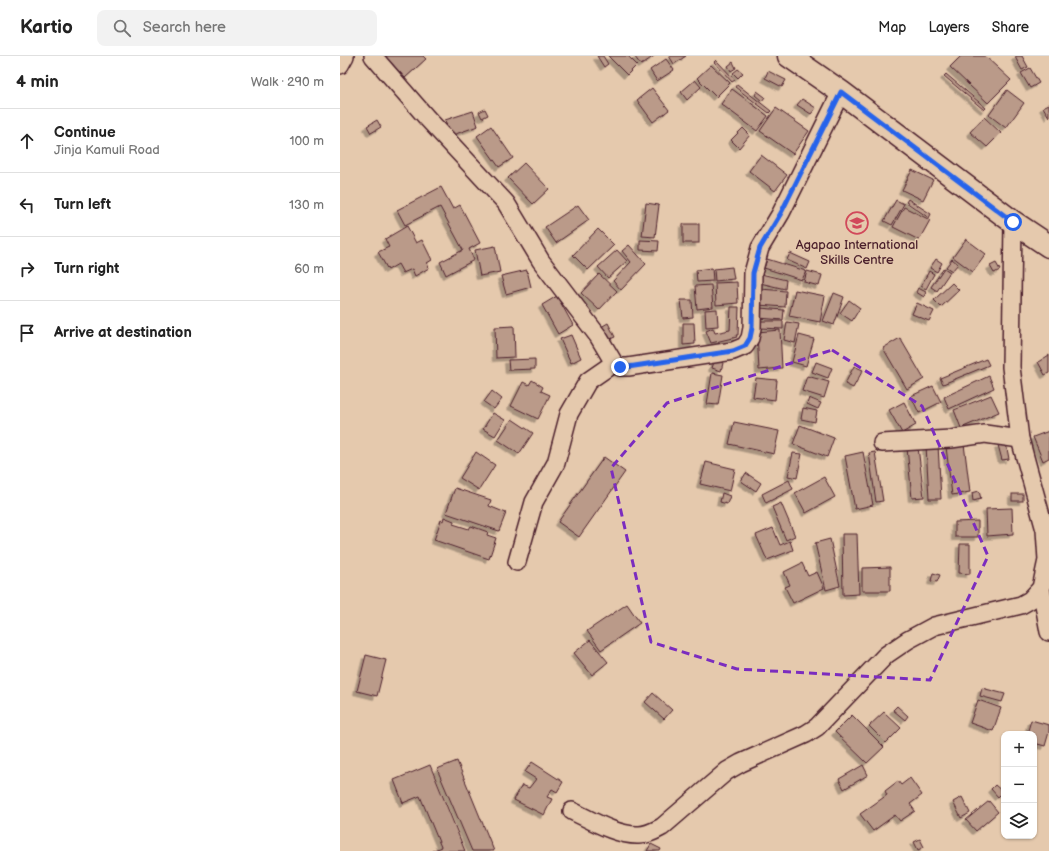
<!DOCTYPE html>
<meta charset="utf-8">
<style>
:root{--surface:#fff;--page:#f2f2f2;--text:#222;--muted:#767676;--line:#e0e0e0}
body{margin:0;font-family:"Balsamiq Sans",sans-serif;background:var(--page);color:var(--text)}
.controls{position:absolute;right:12px;bottom:12px;display:grid;overflow:hidden;border-radius:8px;box-shadow:0 1px 3px #0004}
.controls button{width:36px;height:36px;display:grid;place-items:center;padding:0;border:0;border-bottom:1px solid var(--line);background:var(--surface);color:var(--text);font:20px sans-serif}
.stop{position:absolute;width:12px;height:12px;margin:-9px;border:3px solid #2563eb;border-radius:50%;background:#fff}
.stop.end{background:#2563eb;border-color:#fff;box-shadow:0 1px 4px #0008}
.list{margin:0;padding:0;list-style:none}
h2{display:flex;justify-content:space-between;align-items:center;height:52px;margin:0;padding:0 16px;font-size:17px}
h2 small{font-size:13px;font-weight:400;color:var(--muted)}
.list li{display:grid;grid-template-columns:26px 1fr auto;gap:12px;align-items:center;box-sizing:border-box;height:64px;padding:0 16px;border-top:1px solid var(--line)}
.list b{display:block;font-size:15px;white-space:nowrap}
.list p{margin:0;font-size:13px;white-space:nowrap;color:var(--muted)}
.list em{font-size:13px;font-style:normal;color:var(--muted)}
.icon{flex:none;width:22px;height:22px;fill:none;stroke:currentColor;stroke-width:2;stroke-linecap:round;stroke-linejoin:round}
.map{position:relative;flex:none;width:709px;height:795px;overflow:hidden}
header{display:flex;align-items:center;gap:24px;box-sizing:border-box;height:56px;padding:0 20px;background:var(--surface);border-bottom:1px solid var(--line)}
header strong{font-size:19px}
nav{display:flex;gap:22px;margin-inline-start:auto;font-size:14px}
.search{width:280px;height:36px;background:var(--page);display:flex;align-items:center;gap:10px;box-sizing:border-box;padding:0 14px;border-radius:8px;color:var(--muted);font-size:15px}
main{display:flex}
aside{flex:1;background:var(--surface)}
.map>svg:first-child{display:block}
.building{fill:#ba9a89;stroke:#4a1f2b;filter:url(#shadow)}
.lines{fill:none;stroke-linecap:round;stroke-linejoin:round}
.minor-casing{stroke:#4a1f2b;stroke-width:20}
.secondary-casing{stroke:#4a1f2b;stroke-width:25}
.minor{stroke:#e5c9ad;stroke-width:17}
.secondary{stroke:#e5c9ad;stroke-width:22}
.route{stroke:#2563eb;stroke-width:5}
.marked{fill:none;stroke:#7b2cbf;stroke-width:3;stroke-dasharray:8 5;stroke-linejoin:round}
.labels{text-anchor:middle;dominant-baseline:central;stroke-width:3;stroke-linejoin:round;paint-order:stroke}
.poi-label{font-size:13px;fill:#4a1f2b;stroke:#e5c9ad}
</style>
<header>
<strong>Kartio</strong>
<div class="search"><svg class="icon" aria-label="search" viewBox="0 0 24 24"><circle cx="10" cy="10" r="6"/><path d="M15 15l6 6"/></svg>Search here</div>
<nav><a>Map</a><a>Layers</a><a>Share</a></nav>
</header>
<main>
<aside>
<h2>4 min<small>Walk · 290 m</small></h2>
<ul class="list">
<li><svg class="icon" aria-label="ahead" viewBox="0 0 24 24"><path d="M12 20V5M6 11l6-6 6 6"/></svg><div><b>Continue</b><p>Jinja Kamuli Road</p></div><em>100 m</em></li>
<li><svg class="icon" aria-label="left" viewBox="0 0 24 24"><path d="M17 20v-9H6M10 6l-5 5 5 5"/></svg><div><b>Turn left</b></div><em>130 m</em></li>
<li><svg class="icon" aria-label="right" viewBox="0 0 24 24"><path d="M7 20v-9h11M14 6l5 5-5 5"/></svg><div><b>Turn right</b></div><em>60 m</em></li>
<li><svg class="icon" aria-label="arrive" viewBox="0 0 24 24"><path d="M6 21V4h12l-3 4 3 4H6"/></svg><div><b>Arrive at destination</b></div></li>
</ul>
</aside>
<div class="map">
<svg width="709" height="795" viewBox="0 0 709 795">
<defs>
<filter id="shadow"><feDropShadow dx="-3.5" dy="3.5" stdDeviation="0" flood-color="#0004"/></filter>
</defs>
<rect width="100%" height="100%" fill="#e5c9ad"/>
<filter id="ink" filterUnits="userSpaceOnUse"><feTurbulence type="fractalNoise" baseFrequency=".025" numOctaves="2"/><feDisplacementMap in="SourceGraphic" scale="8" xChannelSelector="R" yChannelSelector="G"/><feConvolveMatrix kernelMatrix="1 2 1 2 8 2 1 2 1" color-interpolation-filters="sRGB"/></filter>
<g filter="url(#ink)">
<g class="building">
<path d="M45 0H83L86 3 65 22Z"/>
<path d="M257 0H263L268 8 264 11Z"/>
<path d="M268 0H288L297 9 287 19Z"/>
<path d="M294 0H314L301 9Z"/>
<path d="M329 0H346L334 8Z"/>
<path d="M621 0H645L671 24 648 47 610 11Z"/>
<path d="M677 0H682L688 11 682 14 675 1Z"/>
<path d="M326 3 334 14 317 25 310 14Z"/>
<path d="M376 4 395 24 392 26 374 6Z"/>
<path d="M393 6 396 12 391 15 388 10Z"/>
<path d="M371 9 390 27 376 41 357 22Z"/>
<path d="M690 12 699 27 690 32 681 17Z"/>
<path d="M398 13 403 17 398 22 393 17Z"/>
<path d="M428 15 446 24 442 31 425 22Z"/>
<path d="M606 18 646 52 644 54 604 20Z"/>
<path d="M355 24 361 31 347 44 341 36Z"/>
<path d="M397 28 431 55 429 57 395 31Z"/>
<path d="M312 32 329 54 313 66 297 44Z"/>
<path d="M392 33 428 60 417 75 381 48Z"/>
<path d="M667 34 684 47 666 72 649 59Z"/>
<path d="M417 35 425 41 422 45 415 39Z"/>
<path d="M462 43 476 52 471 58 457 49Z"/>
<path d="M709 48V61L703 51Z"/>
<path d="M436 52 469 75 453 98 420 75Z"/>
<path d="M145 53 148 59 142 62 139 56Z"/>
<path d="M133 55 138 70 110 80 105 64Z"/>
<path d="M644 61 661 77 647 91 630 76Z"/>
<path d="M37 64 41 71 31 77 27 70Z"/>
<path d="M151 70 173 102 159 111 137 80Z"/>
<path d="M403 72 410 79 399 92 391 84Z"/>
<path d="M421 99 447 119 435 135 409 115Z"/>
<path d="M184 107 209 133 193 148 168 122Z"/>
<path d="M572 114 593 124 583 144 562 134Z"/>
<path d="M101 131 113 153 120 149 140 187 129 193 134 204 106 219 100 206 123 194 100 151 65 169 57 154Z"/>
<path d="M568 143 591 158 589 162 566 146Z"/>
<path d="M556 144 564 148 552 169 544 165Z"/>
<path d="M306 147 319 149 315 181 302 180Z"/>
<path d="M238 149 249 164 216 187 205 171Z"/>
<path d="M564 151 590 164 579 184 553 171Z"/>
<rect x="343" y="168" width="16" height="19"/>
<path d="M67 170 76 187 82 184 92 204 87 207 89 212 75 220 72 213 63 217 58 208 48 214 38 196 49 191 45 183Z"/>
<path d="M258 173 274 189 248 214 233 199Z"/>
<path d="M626 183 646 198 633 216 613 201Z"/>
<path d="M300 184 319 185 318 195 300 194Z"/>
<path d="M289 189 306 208 281 234 273 225 291 206 282 195Z"/>
<path d="M155 190 160 216 140 220 135 194Z"/>
<path d="M277 194 287 205 268 222 258 211Z"/>
<path d="M450 197 470 206 467 213 447 204Z"/>
<path d="M427 203 466 215 462 224 424 212Z"/>
<path d="M596 203 602 207 597 216 590 212Z"/>
<path d="M612 203 618 208 612 215 606 211Z"/>
<path d="M656 207 660 214 654 217 650 210Z"/>
<path d="M392 211 394 223 375 225 374 213Z"/>
<path d="M372 212 373 225 357 226 356 214Z"/>
<path d="M604 212 610 216 597 235 591 231Z"/>
<path d="M187 214 191 231 166 238 161 220Z"/>
<path d="M467 215 482 219 479 230 464 226Z"/>
<path d="M589 215 594 218 586 233 581 230Z"/>
<path d="M259 218 277 235 259 254 241 237Z"/>
<path d="M421 218 446 224 445 233 420 227Z"/>
<path d="M397 226 398 247 376 249 375 227Z"/>
<path d="M612 227 619 234 601 251 594 244Z"/>
<path d="M371 229 373 251 357 253 355 230Z"/>
<path d="M578 232 586 236 584 241 576 236Z"/>
<path d="M420 233 446 235 445 251 418 249Z"/>
<path d="M455 234 485 240 480 266 449 260Z"/>
<path d="M494 237 504 241 494 269 483 265Z"/>
<path d="M217 240 233 269 218 278 202 249Z"/>
<path d="M341 244H352L353 261 343 262Z"/>
<path d="M509 244 520 252 512 265 500 257Z"/>
<path d="M577 247 594 255 589 265 572 258Z"/>
<path d="M391 251H399L398 279H396L397 281 371 287 366 275 373 272 375 277 390 274Z"/>
<path d="M420 252 444 254 443 264 419 262Z"/>
<path d="M377 253 378 270 366 271 365 254Z"/>
<path d="M420 265H443V273L420 272Z"/>
<path d="M447 266 459 268 455 287 444 284Z"/>
<path d="M268 267 275 281 268 284 261 271Z"/>
<path d="M343 267H354L355 288 343 289Z"/>
<path d="M174 270 175 301 156 302 155 271Z"/>
<path d="M440 274 442 312 419 314 417 276Z"/>
<path d="M231 279 241 302 231 307 220 283Z"/>
<path d="M459 279 474 283 466 310 452 306Z"/>
<path d="M560 282 584 323 567 333 543 292Z"/>
<path d="M709 299V317L705 319 698 306Z"/>
<path d="M376 300 384 303 381 315 372 312Z"/>
<path d="M195 303V313L169 314 168 304Z"/>
<path d="M646 303 649 309 603 328 600 322Z"/>
<path d="M476 306 492 312 488 322 472 316Z"/>
<path d="M514 310 523 314 513 332 505 328Z"/>
<path d="M372 317 383 319 378 349 367 348Z"/>
<path d="M467 320 489 326 484 342 462 335Z"/>
<path d="M649 320 654 332 609 353 604 341Z"/>
<path d="M416 322 437 324 435 344 413 341Z"/>
<path d="M192 324 203 331 201 335 210 339 198 363 171 350 183 326 189 329Z"/>
<path d="M593 330 601 346 579 357 571 340Z"/>
<path d="M152 335 162 343 154 353 144 346Z"/>
<path d="M651 339 659 356 621 372 614 354Z"/>
<path d="M469 342 481 347 478 353 467 348Z"/>
<path d="M564 346 576 369 562 377 549 354Z"/>
<path d="M463 352 477 355 475 366 461 363Z"/>
<path d="M153 357 165 364 155 380 143 373Z"/>
<path d="M172 363 193 377 179 398 158 384Z"/>
<path d="M394 366 439 375 434 398 389 388Z"/>
<path d="M460 369 494 382 487 401 453 388Z"/>
<path d="M709 375V402L703 405 693 381Z"/>
<path d="M666 387 669 403 662 404 658 389Z"/>
<path d="M624 388 630 436 612 439 606 391Z"/>
<path d="M586 389H598L601 443H589Z"/>
<path d="M578 391 584 441 572 442 567 392Z"/>
<path d="M136 396 155 409 139 434 120 422Z"/>
<path d="M523 396 533 449 515 453 505 400Z"/>
<path d="M535 396 543 445 536 446 529 397Z"/>
<path d="M453 397 462 398 457 422 448 420Z"/>
<path d="M264 401 285 416 239 481 218 466Z"/>
<path d="M366 406 395 413 390 435 360 428Z"/>
<path d="M406 417 421 427 416 435 401 425Z"/>
<path d="M484 421 495 441 466 457 455 437Z"/>
<path d="M449 424 453 433 426 447 422 438Z"/>
<path d="M115 432 151 444 149 450 166 457 159 475 106 457Z"/>
<path d="M639 435 641 443 633 445 632 437Z"/>
<path d="M382 437 390 440 387 448 380 446Z"/>
<rect x="672" y="438" width="11" height="7"/>
<path d="M441 447 455 480 446 484 432 451Z"/>
<path d="M672 452 673 478 647 480 646 453Z"/>
<path d="M104 461 114 465 113 468 129 473 131 470 148 476 147 479 156 482 149 503 94 484 101 464 103 465Z"/>
<path d="M638 465V481H615V466Z"/>
<path d="M433 472 440 489 450 485 453 494 427 504 416 479Z"/>
<path d="M502 478H517L519 538 503 539Z"/>
<path d="M490 483 500 530 486 534 475 487Z"/>
<path d="M620 488H630V518L619 517Z"/>
<path d="M462 507 468 520 477 516 484 532 453 547 445 531 450 529 444 516Z"/>
<path d="M550 511V535H522V512Z"/>
<path d="M593 517 600 519 597 526 591 525Z"/>
<path d="M287 548 300 567 261 594 247 575Z"/>
<path d="M250 584 268 606 252 619 234 597Z"/>
<path d="M26 599 46 604 37 640 17 635Z"/>
<path d="M642 632 665 638 662 646 640 640Z"/>
<path d="M313 637 332 654 324 663 305 646Z"/>
<path d="M638 644 661 652 653 675 630 667Z"/>
<path d="M557 650 568 660 565 664 553 654Z"/>
<path d="M544 656 561 672 546 687 529 670Z"/>
<path d="M512 659 544 691 527 707 495 676Z"/>
<path d="M691 664 709 669V676L705 690 694 687V678H687Z"/>
<path d="M117 705 154 795H132L97 713Z"/>
<path d="M192 706 223 726 217 736 212 733 207 741 212 743 204 759 174 744 182 729 189 732 196 723 185 716Z"/>
<path d="M90 709 125 795H92L101 791 80 740 63 747 54 724Z"/>
<path d="M523 709 528 719 504 733 499 723Z"/>
<path d="M570 722 582 739 570 748 575 755 560 765 555 759 533 775 520 758 547 739 545 735 558 725 561 729Z"/>
<path d="M655 729 663 736 658 741 651 733Z"/>
<path d="M622 741 630 757 621 762 613 746Z"/>
<path d="M649 745 658 756 636 775 626 764Z"/>
<path d="M580 783 584 791 578 794 574 786Z"/>
<path d="M311 788 321 793 320 795H307Z"/>
</g>
<g class="lines">
<g class="minor-casing">
<g id="minor">
<path d="M33 0 87 62 166 147 201 205 258 280 274 307 280 311H288L393 295 405 290 410 282 412 272 413 217 420 192 441 157 501 36"/>
<path d="M0 9 5 0"/>
<path d="M542 387 611 383 645 378 680 383"/>
<path d="M177 506 194 446 216 407 229 358 248 325 274 307"/>
<path d="M701 532 709 576"/>
<path d="M232 755C251 764 277 780 299 779 307 779 314 775 322 771L387 715 401 707 466 678 477 671 546 599 568 584 594 570 681 549 690 544 701 532 707 504 705 474 680 383 671 311 673 166"/>
</g>
</g>
<g class="secondary-casing">
<path id="secondary" d="M449 0 501 36 673 166 709 190"/>
</g>
<use href="#minor" class="minor"/>
<use href="#secondary" class="secondary"/>
</g>
</g>
<g class="lines" filter="url(#ink)">
<path class="route" d="M280 311H288L393 295 405 290 410 282 412 272 413 217 420 192 441 157 501 36 673 166"/>
</g>
<path class="marked" d="M492 294 582 350 648 500 590 624 397 613 311 586 271 412 327 347Z"/>
<defs>
<g id="school-ring" transform="scale(1.15)"><circle r="9.5" fill="#e5c9ad" stroke="#d1495b" stroke-width="1.5"/><path d="M0-5L7-2L0 1L-7-2ZM-4 1L0 2.5L4 1V4Q0 6-4 4Z" fill="#d1495b"/></g>
</defs>
<g fill-rule="evenodd">
<use href="#school-ring" x="517" y="167"/>
</g>
<g class="labels">
<g class="poi-label">
<text x="517" y="189">Agapao International<tspan x="517" dy="15">Skills Centre</tspan></text>
</g>
</g>
</svg>
<div class="controls">
<button>+</button>
<button>−</button>
<button><svg class="icon" aria-label="layers" viewBox="0 0 24 24"><path d="M12 4l9 5-9 5-9-5zM3 14l9 5 9-5"/></svg></button>
</div>
<div class="stop" style="left:673px;top:166px"></div>
<div class="stop end" style="left:280px;top:311px"></div>
</div>
</main>
